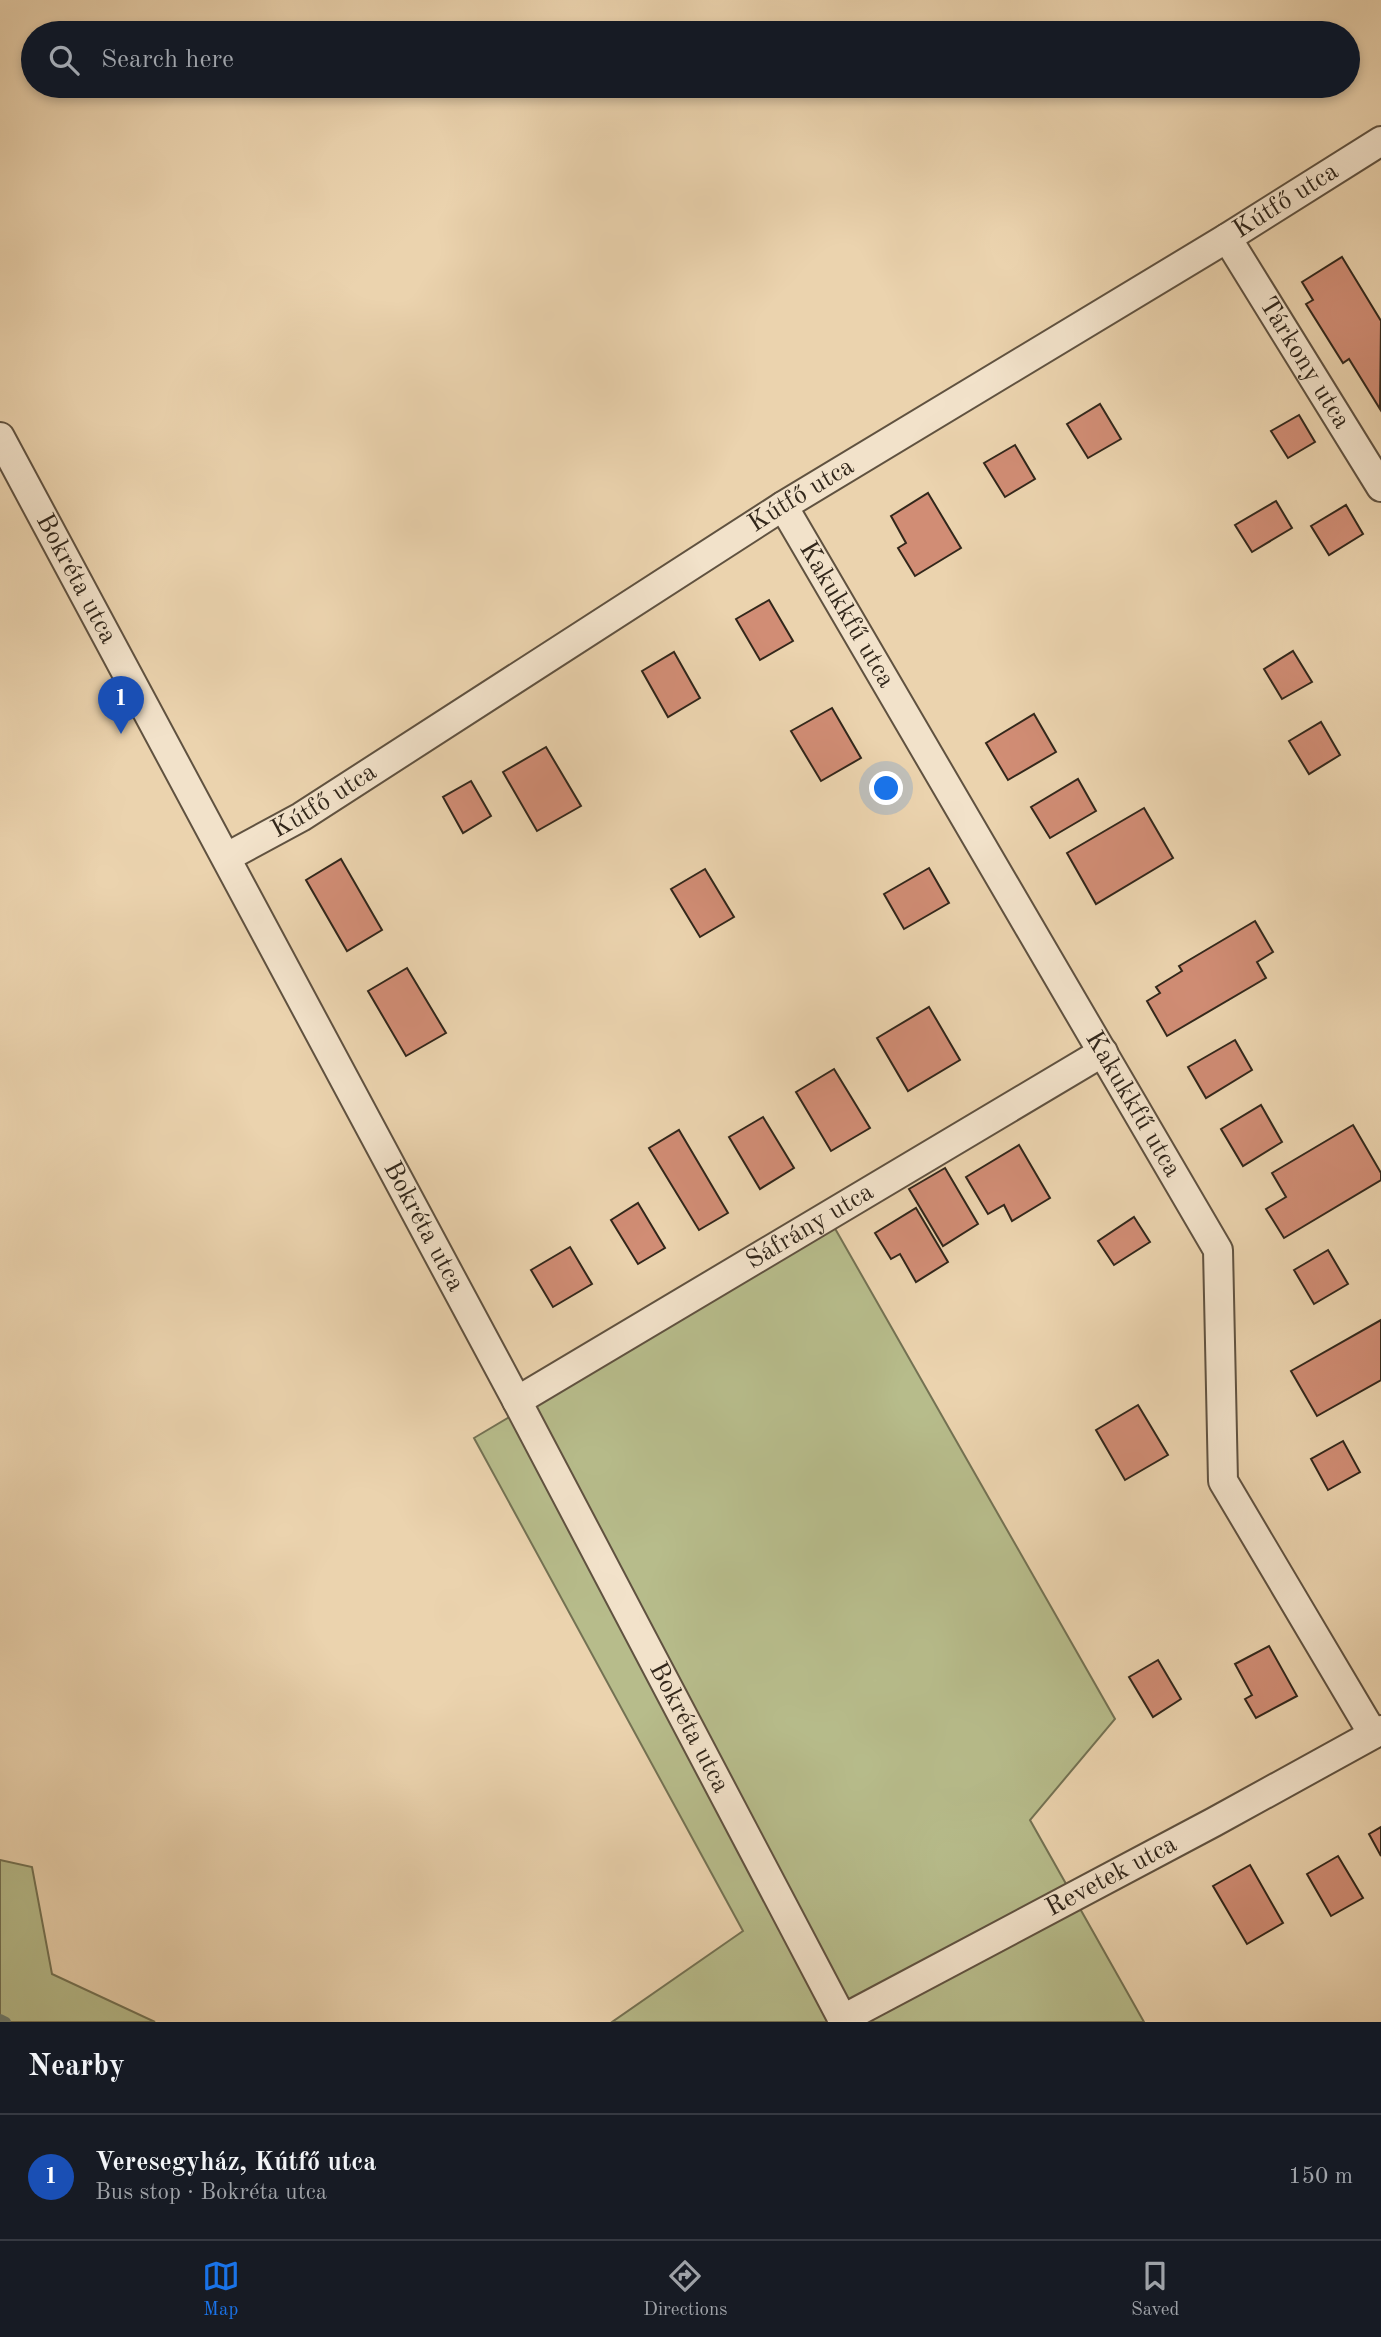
<!DOCTYPE html>
<meta charset="utf-8">
<style>
:root{--surface:#171b24;--page:#20242c;--text:#f1f3f6;--muted:#9ea1a6;--line:#363941;--accent:#1a73e8}
body{margin:0;font-family:"Old Standard TT",serif;background:var(--page);color:var(--text)}
.you{position:absolute;left:887px;top:789px;width:24px;height:24px;margin:-18px;border:5px solid #fff;border-radius:50%;background:#1a73e8;box-shadow:0 0 0 10px #1a73e833}
.badge{display:grid;place-items:center;width:46px;height:46px;border-radius:50%;background:var(--accent);color:#fff;font-size:23px;font-weight:700}
.pin{position:absolute;translate:-50% -58px;filter:drop-shadow(0 2px 4px #0008)}
.pin::after{content:'';position:absolute;top:37px;width:24px;height:21px;background:inherit;clip-path:polygon(0 0,100% 0,50% 100%)}
.list{margin:0;padding:0;list-style:none}
h2{display:flex;justify-content:space-between;align-items:center;height:91px;margin:0;padding:0 28px;font-size:30px}
h2 small{font-size:23px;font-weight:400;color:var(--muted)}
.list li{display:grid;grid-template-columns:46px 1fr auto;gap:21px;align-items:center;box-sizing:border-box;height:126px;padding:0 28px;border-top:2px solid var(--line)}
.list b{display:block;font-size:26px;white-space:nowrap}
.list p{margin:0;font-size:23px;white-space:nowrap;color:var(--muted)}
.list em{font-size:23px;font-style:normal;color:var(--muted)}
.icon{flex:none;width:38px;height:38px;fill:none;stroke:currentColor;stroke-width:2;stroke-linecap:round;stroke-linejoin:round}
.map{position:relative;flex:none;width:1381px;height:2022px;overflow:hidden}
.search{position:absolute;background:var(--surface);box-shadow:0 4px 10px #0003;left:21px;right:21px;top:21px;height:77px;display:flex;align-items:center;gap:18px;box-sizing:border-box;padding:0 24px;border-radius:38px;color:var(--muted);font-size:26px}
.sheet{height:217px;background:var(--surface)}
nav{display:flex;justify-content:space-around;align-items:center;box-sizing:border-box;height:98px;border-top:2px solid var(--line);background:var(--surface);font-size:19px;color:var(--muted)}
nav a{display:grid;justify-items:center;gap:4px}
nav .on{color:var(--accent)}
.map>svg:first-child{display:block}
.green{fill:#b7bc8b;stroke:#747253;stroke-width:2}
.lines{fill:none;stroke-linecap:round;stroke-linejoin:round}
.stream{stroke:#6f7e70;stroke-width:10}
.building{fill:#d18d75;stroke:#32271b;stroke-width:2}
.street-casing{stroke:#605240;stroke-width:32}
.street{stroke:#f2e2ca;stroke-width:28}
.labels{text-anchor:middle;dominant-baseline:central;stroke-width:7;stroke-linejoin:round;paint-order:stroke}
.street-label{font-size:26px;fill:#32271b;stroke:#f2e2ca}
</style>
<div class="map">
<svg width="1381" height="2022" viewBox="0 0 1381 2022">
<rect width="100%" height="100%" fill="#ebd3ae"/>
<filter id="stains"><feTurbulence type="fractalNoise" baseFrequency=".00286" numOctaves="4"/><feColorMatrix values="0 0 0 0 .2 0 0 0 0 .09 0 0 0 0 .02 0 0 0 .5 -.17"/></filter>
<radialGradient id="worn" r=".72"><stop offset=".6" stop-color="#630" stop-opacity="0"/><stop offset="1" stop-color="#630" stop-opacity=".3"/></radialGradient>
<g class="green">
<path d="M833 1225 1115 1719 1030 1820 1144 2022H612L743 1931 474 1438Z"/>
<path d="M0 1860 32 1867 52 1974 155 2022H0Z"/>
</g>
<g class="lines">
<path class="stream" d="M0 2019 6 2022"/>
</g>
<g class="building">
<path d="M1342 257 1381 321 1380 409 1349 359 1343 363 1306 304 1313 300 1302 282Z"/>
<path d="M1100 404 1121 439 1088 458 1067 424Z"/>
<path d="M1299 415 1315 442 1288 458 1271 431Z"/>
<path d="M1015 445 1035 479 1005 497 984 463Z"/>
<path d="M928 493 961 548 915 576 898 548 906 543 891 516Z"/>
<path d="M1276 501 1292 528 1252 552 1235 525Z"/>
<path d="M1346 505 1363 534 1329 555 1311 526Z"/>
<path d="M769 600 793 641 760 660 736 619Z"/>
<path d="M1293 651 1312 682 1282 699 1264 669Z"/>
<path d="M674 652 700 698 668 717 642 671Z"/>
<path d="M832 708 861 758 821 781 791 731Z"/>
<path d="M1034 714 1056 752 1008 780 986 743Z"/>
<path d="M1321 722 1340 755 1309 774 1289 741Z"/>
<path d="M546 747 581 806 537 831 503 772Z"/>
<path d="M1078 779 1096 811 1050 838 1031 807Z"/>
<path d="M471 781 491 816 463 833 443 797Z"/>
<path d="M1144 808 1173 858 1096 904 1067 853Z"/>
<path d="M341 859 382 930 347 951 306 880Z"/>
<path d="M929 868 949 903 904 929 884 894Z"/>
<path d="M705 869 734 917 700 937 671 889Z"/>
<path d="M1255 921 1273 952 1257 962 1266 978 1167 1036 1147 1001 1160 993 1156 987 1182 971 1179 966Z"/>
<path d="M407 968 446 1033 406 1056 368 991Z"/>
<path d="M929 1007 960 1060 908 1091 877 1038Z"/>
<path d="M1235 1040 1252 1070 1206 1098 1188 1067Z"/>
<path d="M834 1069 870 1128 831 1151 796 1092Z"/>
<path d="M1261 1105 1282 1142 1243 1166 1221 1129Z"/>
<path d="M763 1117 794 1168 760 1189 729 1137Z"/>
<path d="M1353 1125 1381 1173V1180L1284 1238 1266 1209 1286 1197 1272 1173Z"/>
<path d="M679 1130 728 1213 699 1230 649 1148Z"/>
<path d="M1019 1145 1050 1198 1012 1221 1004 1205 988 1214 966 1177Z"/>
<path d="M945 1168 978 1224 943 1246 909 1189Z"/>
<path d="M638 1203 665 1248 638 1264 611 1220Z"/>
<path d="M916 1208 948 1262 916 1282 900 1254 891 1259 875 1233Z"/>
<path d="M1134 1217 1150 1242 1114 1265 1098 1241Z"/>
<path d="M570 1247 592 1284 553 1307 531 1270Z"/>
<path d="M1328 1250 1348 1284 1314 1304 1294 1270Z"/>
<path d="M1381 1320V1380L1317 1416 1291 1371Z"/>
<path d="M1138 1405 1168 1455 1125 1480 1096 1430Z"/>
<path d="M1343 1441 1360 1472 1328 1490 1311 1459Z"/>
<path d="M1269 1646 1297 1696 1256 1718 1245 1699 1252 1695 1235 1664Z"/>
<path d="M1158 1660 1181 1699 1153 1717 1129 1677Z"/>
<path d="M1381 1827V1856L1369 1834Z"/>
<path d="M1338 1856 1363 1898 1331 1916 1307 1874Z"/>
<path d="M1250 1865 1283 1923 1247 1944 1213 1886Z"/>
</g>
<g class="lines">
<g class="street-casing">
<g id="street">
<path id="s1" d="M1227 238 1381 487"/>
<path id="s2" d="M0 437 517 1401 844 2022"/>
<path id="s3" d="M783 506 1218 1250 1223 1481 1373 1734"/>
<path id="s4" d="M227 857 301 817 783 506 1227 238 1381 141"/>
<path id="s5" d="M517 1401 1103 1052"/>
<path id="s6" d="M843 2019 1214 1822 1381 1730"/>
</g>
</g>
<use href="#street" class="street"/>
</g>
<g class="labels">
<g class="street-label">
<text stroke="none"><textPath href="#s4" startOffset="1246">Kútfő utca</textPath></text>
<text stroke="none"><textPath href="#s1" startOffset="147">Tárkony utca</textPath></text>
<text stroke="none"><textPath href="#s4" startOffset="679">Kútfő utca</textPath></text>
<text stroke="none"><textPath href="#s2" startOffset="161">Bokréta utca</textPath></text>
<text stroke="none"><textPath href="#s3" startOffset="126">Kakukkfű utca</textPath></text>
<text stroke="none"><textPath href="#s4" startOffset="112">Kútfő utca</textPath></text>
<text stroke="none"><textPath href="#s3" startOffset="693">Kakukkfű utca</textPath></text>
<text stroke="none"><textPath href="#s2" startOffset="896">Bokréta utca</textPath></text>
<text stroke="none"><textPath href="#s5" startOffset="341">Sáfrány utca</textPath></text>
<text stroke="none"><textPath href="#s2" startOffset="1463">Bokréta utca</textPath></text>
<text stroke="none"><textPath href="#s6" startOffset="304">Revetek utca</textPath></text>
</g>
</g>
<rect width="100%" height="100%" filter="url(#stains)"/>
<rect width="100%" height="100%" fill="url(#worn)"/>
</svg>
<div class="you"></div>
<div class="pin badge" style="left:121px;top:734px;background:#1a4fb4">1</div>
<div class="search"><svg class="icon" aria-label="search" viewBox="0 0 24 24"><circle cx="10" cy="10" r="6"/><path d="M15 15l6 6"/></svg>Search here</div>
</div>
<section class="sheet">
<h2>Nearby<small></small></h2>
<ul class="list">
<li><span class="badge" style="background:#1a4fb4">1</span><div><b>Veresegyház, Kútfő utca</b><p>Bus stop · Bokréta utca</p></div><em>150 m</em></li>
</ul>
</section>
<nav>
<a class="on"><svg class="icon" aria-label="map" viewBox="0 0 24 24"><path d="M3 6l6-2 6 2 6-2v14l-6 2-6-2-6 2zM9 4v14M15 6v14"/></svg>Map</a>
<a><svg class="icon" aria-label="directions" viewBox="0 0 24 24"><path d="M12 3l9 9-9 9-9-9zM9 14v-3h6M13 9l2 2-2 2"/></svg>Directions</a>
<a><svg class="icon" aria-label="saved" viewBox="0 0 24 24"><path d="M7 4h10v16l-5-4-5 4z"/></svg>Saved</a>
</nav>
